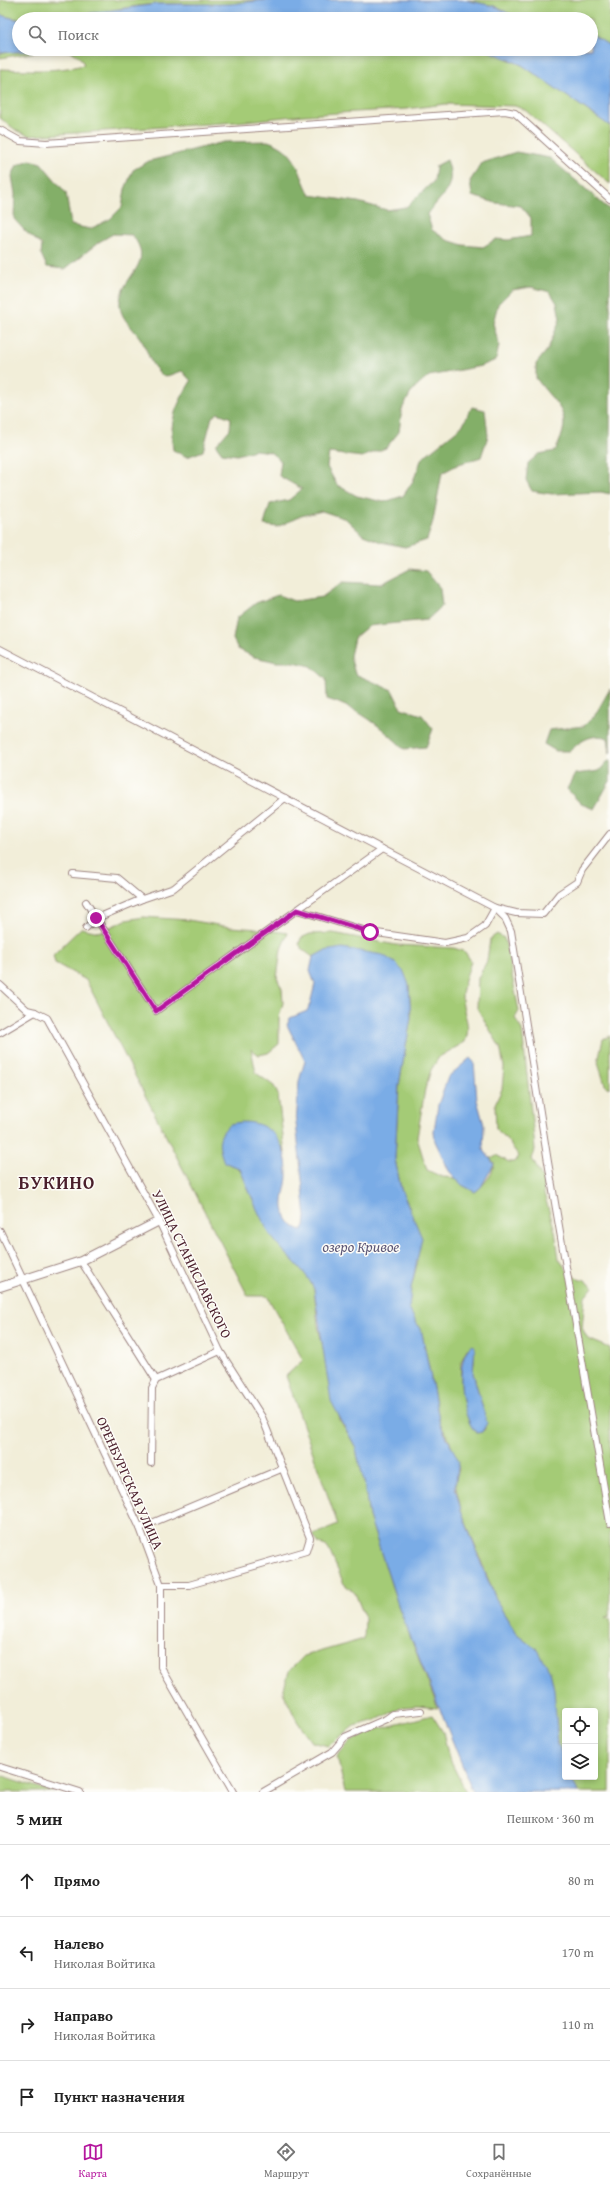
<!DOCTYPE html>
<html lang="ru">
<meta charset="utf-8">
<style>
:root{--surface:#fff;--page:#f6f6f6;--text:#222;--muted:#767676;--line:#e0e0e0;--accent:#b5179e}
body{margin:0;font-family:"Gentium Book Plus",serif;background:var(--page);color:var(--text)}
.controls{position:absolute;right:12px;bottom:12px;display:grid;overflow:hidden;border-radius:4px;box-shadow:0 2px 6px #0003}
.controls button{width:36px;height:36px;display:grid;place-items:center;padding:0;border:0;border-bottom:1px solid var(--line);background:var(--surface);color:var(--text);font:20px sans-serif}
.stop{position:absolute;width:12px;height:12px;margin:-9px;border:3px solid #b5179e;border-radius:50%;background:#fff}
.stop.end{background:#b5179e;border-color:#fff;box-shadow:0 1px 4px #0008}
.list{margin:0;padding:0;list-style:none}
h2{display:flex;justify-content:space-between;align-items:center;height:52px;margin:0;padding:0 16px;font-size:17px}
h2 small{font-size:13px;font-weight:400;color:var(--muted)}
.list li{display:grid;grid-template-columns:26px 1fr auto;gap:12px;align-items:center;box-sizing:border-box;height:72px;padding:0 16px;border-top:1px solid var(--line)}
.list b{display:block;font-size:15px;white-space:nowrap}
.list p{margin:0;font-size:13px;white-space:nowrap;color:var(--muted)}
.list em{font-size:13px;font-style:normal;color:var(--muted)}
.icon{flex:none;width:22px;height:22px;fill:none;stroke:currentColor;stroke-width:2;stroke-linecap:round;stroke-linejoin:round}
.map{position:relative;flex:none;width:610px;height:1792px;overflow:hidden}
.search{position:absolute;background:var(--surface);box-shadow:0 2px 6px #0003;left:12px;right:12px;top:12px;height:44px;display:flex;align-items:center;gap:10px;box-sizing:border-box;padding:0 14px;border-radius:22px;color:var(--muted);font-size:15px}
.sheet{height:340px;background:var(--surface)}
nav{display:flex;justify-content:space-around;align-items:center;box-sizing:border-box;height:56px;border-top:1px solid var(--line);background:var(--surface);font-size:11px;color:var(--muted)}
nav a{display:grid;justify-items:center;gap:2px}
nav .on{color:var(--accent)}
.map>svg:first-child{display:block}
.green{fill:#a4cb76;stroke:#777550;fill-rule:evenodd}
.forest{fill:#83af67;stroke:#666749}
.water{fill:#7aace6;stroke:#626688}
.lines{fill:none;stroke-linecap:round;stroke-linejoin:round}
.street-casing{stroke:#9e8682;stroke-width:8}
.secondary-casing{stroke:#9e8682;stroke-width:10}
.street{stroke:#fff;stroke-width:6}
.secondary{stroke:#fff;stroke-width:8}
.route{stroke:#b5179e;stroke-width:5}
.labels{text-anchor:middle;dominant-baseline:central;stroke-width:3;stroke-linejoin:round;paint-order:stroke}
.street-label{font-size:14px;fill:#4a1f2b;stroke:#fdfcf7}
.water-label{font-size:15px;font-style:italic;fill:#5d5776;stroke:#fdfcf7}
.district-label{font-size:18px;font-weight:bold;letter-spacing:1px;fill:#4a1f2b;stroke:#fdfcf7}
</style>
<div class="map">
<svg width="610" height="1792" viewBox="0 0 610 1792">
<rect width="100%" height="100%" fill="#fdfcf7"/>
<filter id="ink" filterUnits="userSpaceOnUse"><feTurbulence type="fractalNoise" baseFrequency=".025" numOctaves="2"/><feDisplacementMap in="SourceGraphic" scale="8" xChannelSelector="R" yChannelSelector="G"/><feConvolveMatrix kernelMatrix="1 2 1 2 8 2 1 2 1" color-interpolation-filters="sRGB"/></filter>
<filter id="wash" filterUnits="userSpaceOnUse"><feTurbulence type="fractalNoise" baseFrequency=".012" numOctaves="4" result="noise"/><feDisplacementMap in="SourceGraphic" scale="16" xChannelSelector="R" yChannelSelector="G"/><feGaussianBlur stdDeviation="0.9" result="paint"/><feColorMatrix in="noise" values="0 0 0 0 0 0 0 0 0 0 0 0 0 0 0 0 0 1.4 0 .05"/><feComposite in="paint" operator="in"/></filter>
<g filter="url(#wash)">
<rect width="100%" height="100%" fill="#f2eed9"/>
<g class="green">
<path d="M0 0H264C253 1 242 3 231 4 207 6 182 2 158 4 104 7 51 30 0 15Z"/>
<path d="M465 0H610V46L591 34V19H520L494 6Z"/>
<path d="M56 49 0 58V53L57 49H484L522 65 610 126V184L525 110 515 106 445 104 407 109 304 115 237 122 30 136 17 131 0 118V69C30 70 54 72 84 65 80 52 69 51 56 49Z"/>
<path d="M144 917 188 920 230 927 259 929 288 933 281 949 277 978 282 989 283 1003 279 1017V1044L268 1053 259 1055 251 1049 256 1073 274 1086 278 1095 285 1153 278 1139 224 1162 240 1169 268 1231 278 1245 308 1276 314 1289 318 1326 340 1420 355 1446 364 1481 369 1516 399 1608 438 1708 417 1706 403 1707 376 1720 354 1726 328 1746 312 1742 297 1721 283 1692 289 1671 304 1656 364 1639 365 1618 355 1593 344 1584 329 1550 326 1546 319 1544 313 1535 338 1525 286 1376 303 1360 267 1296H248L86 980 55 963 53 955 81 928 99 932 126 920Z"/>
<path d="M333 933 396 945 454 948 465 952 471 961C468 973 462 986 462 998 463 1017 472 1023 465 1042L439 1057 431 1070 425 1089 417 1138 427 1170 442 1177 456 1178 462 1185 475 1192C484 1185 494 1173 494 1162L490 1159 496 1155 509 1162H515L519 1156 504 1136 496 1129 495 1104 502 1089 504 1067 500 1047 477 1008 478 978 487 961 490 939 497 934 504 938 506 945 519 1011 515 1018 522 1030 534 1138 535 1150 532 1159 544 1181V1194L555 1231 559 1259 571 1276 585 1280 593 1287 585 1297 582 1328 588 1339 610 1348V1616L605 1617 610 1619V1792H578L571 1777H595V1711H565V1763L558 1743 555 1719 538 1650 516 1633 498 1604 461 1510 455 1481 459 1469 449 1439 440 1424 422 1333 409 1309 411 1288 417 1264 410 1209 401 1189 395 1159 399 1085 411 1018 409 985 324 951 313 957 303 950 299 944 301 938 310 934ZM475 1347 473 1373 484 1412 485 1429 482 1432 477 1433C464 1424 459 1379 461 1363 462 1358 465 1353 467 1349Z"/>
<path d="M610 1036V1088L605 1085 598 1062 603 1039Z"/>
<path d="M432 1715 443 1732 449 1758 466 1792H345L337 1756 352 1740 379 1729Z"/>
<path d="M0 1775 54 1792H0Z"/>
</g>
<g class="forest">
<path d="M268 141C298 151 297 170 310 195L358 202 387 210 406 207 434 181 436 166 447 160C457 187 443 194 427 214L432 230 447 240 463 245 483 247 496 239 508 240 531 236V218L521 206 496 203 472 196 470 181 482 163 516 152 550 158 610 210V494L601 492 552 494 532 491 526 480 528 463 539 454 555 451C576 411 556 407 536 378V364L548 349 560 319 557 303 550 292 531 287 512 290 498 304 493 323 499 345 496 360 481 366 429 376 412 391 402 409 399 432 386 448 362 457 329 453 327 467 337 485 357 496 384 502 403 496 413 481 422 458 462 426 472 407 485 410 488 436 481 457 459 464 442 473 433 521 427 540 405 547 381 542 363 535 346 519 322 511 301 516 277 527 264 525 270 504 289 500 302 489 279 476 281 461 270 452 255 450 237 455 222 453 216 445 230 429 231 418 218 413 212 417 203 451 187 457 173 450C169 419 176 406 191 381L182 371 164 377C148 362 152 361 143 343 136 329 118 319 120 301 123 274 156 264 132 235L113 234 99 242 65 269 47 267 41 254 42 245 26 232 14 219 15 194 12 176 17 165 30 160 41 163 66 193 71 225 90 229 110 219 122 207 125 189 133 170 149 161 224 142Z"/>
<path d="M410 569 426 571 440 588 442 606 427 620 368 626 354 638 350 656 355 674 392 690 401 708 422 715 433 729 426 747 404 749C382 727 358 708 327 699L326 679 311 666 294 662H277L254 657 238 649 233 639 237 618 256 603 278 595 294 601 322 597 343 582 381 584Z"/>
<path d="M610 689V753L608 738C593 733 581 740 570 751H556L544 744 549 730 584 726 595 715Z"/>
<path d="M610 759V781L594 809 581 804 567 789 575 774 599 771Z"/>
</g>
<g class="water">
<path d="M264 0H465L494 6 520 19H69L91 13 157 4H230Z"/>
<path d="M0 15 19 20V49H57L0 53Z"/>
<path d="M591 34 610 46V126L522 65 484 49H591Z"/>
<path d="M342 948 383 955 395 963 404 972 409 985 411 1018 399 1085 395 1159 401 1189 422 1238 411 1288 409 1309 422 1333 440 1424 459 1461 455 1487 461 1510 482 1566 498 1604 516 1633 538 1650 550 1671 554 1689 558 1743 565 1763V1777H571L578 1792H473L399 1608 369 1516 364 1481 355 1446 331 1401 314 1289C304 1266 281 1253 268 1231 257 1212 249 1190 240 1169L224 1162C218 1146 216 1137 230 1124 265 1115 288 1139 287 1175 287 1186 282 1196 283 1208 285 1219 291 1227 302 1230L305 1226 306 1217 296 1123 299 1081 305 1061 287 1025 290 1018 307 1011 310 1004 315 984 310 971 313 957 324 951Z"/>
<path d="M470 1058 474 1062 477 1100 484 1125 483 1149 494 1164 481 1187 475 1192 462 1185 449 1171 435 1141 434 1131 438 1105 448 1077Z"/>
<path d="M472 1345 475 1347 473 1373 487 1423 482 1432 477 1433C461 1421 453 1357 472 1345Z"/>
</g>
</g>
<g filter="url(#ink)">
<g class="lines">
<g class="street-casing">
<g id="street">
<path d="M0 130 20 141 46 143 505 111 515 113 610 199"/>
<path d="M0 649 495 908 516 913 543 914 559 894 577 882 582 870 610 834"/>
<path d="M73 874 117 878 142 899 174 888 285 798"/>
<path d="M86 902 156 1011 382 849"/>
<path d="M495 908 505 918 511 931 548 1162 610 1523"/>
<path d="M297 910 370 932 445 943 468 938 485 926 495 908"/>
<path d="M86 928 95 919 142 899"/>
<path d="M0 985 27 1010 35 1012 47 1018 159 1221 220 1351 262 1417 310 1538 306 1551 189 1585H161"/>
<path d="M0 1033 35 1012"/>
<path d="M0 1231 140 1528 161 1585V1667L233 1792"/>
<path d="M81 1261 156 1380 220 1351"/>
<path d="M151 1463 152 1388 156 1380"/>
<path d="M140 1528 281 1469"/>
<path d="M0 1767 80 1792"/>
<path d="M263 1792 332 1752 345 1737 386 1719 393 1714 421 1711"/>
</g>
</g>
<g class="secondary-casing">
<path id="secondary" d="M0 1287 81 1261 159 1221"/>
</g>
<use href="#street" class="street"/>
<use href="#secondary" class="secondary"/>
</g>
</g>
<g class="lines" filter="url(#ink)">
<path class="route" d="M96 918 156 1011 297 910 370 932"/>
</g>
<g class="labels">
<g class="street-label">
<text transform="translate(192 1264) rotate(64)">УЛИЦА СТАНИСЛАВСКОГО</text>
<text transform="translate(130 1483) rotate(66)">ОРЕНБУРГСКАЯ УЛИЦА</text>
</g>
<g class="water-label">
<text x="361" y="1246">озеро Кривое</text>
</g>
<g class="district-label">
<text x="57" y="1182">БУКИНО</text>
</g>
</g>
</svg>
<div class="controls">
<button><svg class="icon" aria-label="locate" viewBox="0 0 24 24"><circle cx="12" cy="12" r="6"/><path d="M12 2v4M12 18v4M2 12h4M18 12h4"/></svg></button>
<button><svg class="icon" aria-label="layers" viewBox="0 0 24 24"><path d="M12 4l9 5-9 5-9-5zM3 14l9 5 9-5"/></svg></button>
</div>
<div class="stop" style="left:370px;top:932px"></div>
<div class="stop end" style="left:96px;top:918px"></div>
<div class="search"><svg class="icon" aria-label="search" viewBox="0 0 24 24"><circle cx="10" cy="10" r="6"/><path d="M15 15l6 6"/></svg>Поиск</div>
</div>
<section class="sheet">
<h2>5 мин<small>Пешком · 360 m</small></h2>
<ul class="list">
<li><svg class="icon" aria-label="ahead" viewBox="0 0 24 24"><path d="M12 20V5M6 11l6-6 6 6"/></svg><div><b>Прямо</b></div><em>80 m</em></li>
<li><svg class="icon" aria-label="left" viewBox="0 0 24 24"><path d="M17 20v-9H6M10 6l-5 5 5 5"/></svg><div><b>Налево</b><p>Николая Войтика</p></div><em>170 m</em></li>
<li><svg class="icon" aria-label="right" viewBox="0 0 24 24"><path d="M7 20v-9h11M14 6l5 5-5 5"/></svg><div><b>Направо</b><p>Николая Войтика</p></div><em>110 m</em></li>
<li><svg class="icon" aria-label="arrive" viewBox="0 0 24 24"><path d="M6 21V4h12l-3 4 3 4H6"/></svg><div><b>Пункт назначения</b></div></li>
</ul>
</section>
<nav>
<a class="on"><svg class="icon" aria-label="map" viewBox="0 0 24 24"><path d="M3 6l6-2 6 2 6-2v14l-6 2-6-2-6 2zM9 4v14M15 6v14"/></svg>Карта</a>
<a><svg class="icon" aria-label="directions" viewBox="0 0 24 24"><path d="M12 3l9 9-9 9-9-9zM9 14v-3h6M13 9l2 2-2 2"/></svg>Маршрут</a>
<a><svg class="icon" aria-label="saved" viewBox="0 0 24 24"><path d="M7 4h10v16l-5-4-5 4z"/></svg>Сохранённые</a>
</nav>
